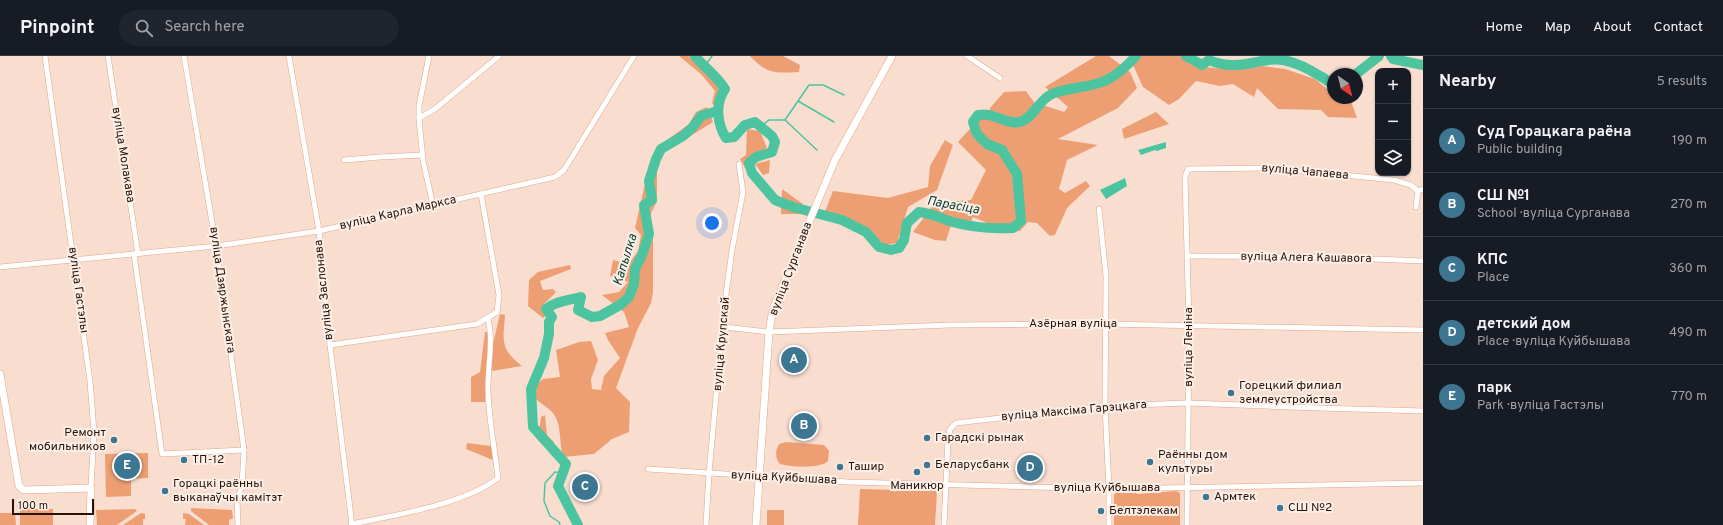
<!DOCTYPE html>
<meta charset="utf-8">
<style>
:root{--surface:#171b24;--page:#20242c;--text:#f1f3f6;--muted:#9ea1a6;--line:#363941;--accent:#3d7690}
body{margin:0;font-family:Overpass,sans-serif;background:var(--page);color:var(--text)}
.controls{position:absolute;right:12px;top:12px;display:grid;overflow:hidden;border-radius:8px;box-shadow:0 1px 3px #0004}
.controls button{width:36px;height:36px;display:grid;place-items:center;padding:0;border:0;border-bottom:1px solid var(--line);background:var(--surface);color:var(--text);font:20px sans-serif}
.compass{position:absolute;left:1327px;top:12px;width:36px;height:36px;border-radius:50%;background:var(--surface);box-shadow:0 1px 3px #0004;rotate:145deg}
.scale{position:absolute;left:12px;bottom:10px;width:82px;box-sizing:border-box;padding-left:4px;border:2px solid #291306;border-top:0;font-size:11px;line-height:14px;white-space:nowrap;color:#291306;-webkit-text-stroke:3px #fcefe8;paint-order:stroke}
.you{position:absolute;left:712px;top:167px;width:14px;height:14px;margin:-10px;border:3px solid #fff;border-radius:50%;background:#1a73e8;box-shadow:0 0 0 6px #1a73e833}
.badge{display:grid;place-items:center;width:26px;height:26px;border-radius:50%;background:var(--accent);color:#fff;font-size:13px;font-weight:700}
.pin{position:absolute;translate:-50% -50%;border:2px solid #fff;box-shadow:0 1px 4px #0006}
.list{margin:0;padding:0;list-style:none}
h2{display:flex;justify-content:space-between;align-items:center;height:52px;margin:0;padding:0 16px;font-size:17px}
h2 small{font-size:13px;font-weight:400;color:var(--muted)}
.list li{display:grid;grid-template-columns:26px 1fr auto;gap:12px;align-items:center;box-sizing:border-box;height:64px;padding:0 16px;border-top:1px solid var(--line)}
.list b{display:block;font-size:15px;white-space:nowrap}
.list p{margin:0;font-size:13px;white-space:nowrap;color:var(--muted)}
.list em{font-size:13px;font-style:normal;color:var(--muted)}
.icon{flex:none;width:22px;height:22px;fill:none;stroke:currentColor;stroke-width:2;stroke-linecap:round;stroke-linejoin:round}
.map{position:relative;flex:none;width:1423px;height:469px;overflow:hidden}
header{display:flex;align-items:center;gap:24px;box-sizing:border-box;height:56px;padding:0 20px;background:var(--surface);border-bottom:1px solid var(--line)}
header strong{font-size:19px}
nav{display:flex;gap:22px;margin-inline-start:auto;font-size:14px}
.search{width:280px;height:36px;background:var(--page);display:flex;align-items:center;gap:10px;box-sizing:border-box;padding:0 14px;border-radius:22px;color:var(--muted);font-size:15px}
main{display:flex}
aside{flex:1;background:var(--surface)}
.map>svg:first-child{display:block}
.green{fill:#ed9f73}
.water{fill:#4dc4a0}
.lines{fill:none;stroke-linecap:round;stroke-linejoin:round}
.stream{stroke:#4dc4a0;stroke-width:1.5}
.river{stroke:#4dc4a0;stroke-width:10}
.minor-casing{stroke:#e4a583;stroke-width:6}
.major-casing{stroke:#e4a583;stroke-width:8}
.minor{stroke:#fff;stroke-width:5}
.major{stroke:#fff;stroke-width:7}
.poi-dot{fill:#3d7690;stroke:#fcefe8;stroke-width:1.5}
.labels{text-anchor:middle;dominant-baseline:central;stroke-width:4;stroke-linejoin:round;paint-order:stroke}
.street-label{font-size:12px;fill:#291306;stroke:#fcefe8}
.poi-label{font-size:12px;fill:#291306;stroke:#fcefe8;text-anchor:start}
.water-label{font-size:13px;font-style:italic;fill:#043b2c;stroke:#fcefe8}
</style>
<header>
<strong>Pinpoint</strong>
<div class="search"><svg class="icon" aria-label="search" viewBox="0 0 24 24"><circle cx="10" cy="10" r="6"/><path d="M15 15l6 6"/></svg>Search here</div>
<nav><a>Home</a><a>Map</a><a>About</a><a>Contact</a></nav>
</header>
<main>
<div class="map">
<svg width="1423" height="469" viewBox="0 0 1423 469">
<rect width="100%" height="100%" fill="#f9ded0"/>
<g class="green">
<path d="M679 0H689L704 15 718 25 723 33 718 40 715 51 712 47 715 35 701 18Z"/>
<path d="M750 0H783L800 9 799 16C774 17 768 19 750 0Z"/>
<path d="M1096 0H1109L1130 16 1137 32 1118 52 1058 83 1098 89 1067 104 1059 133 1065 137 1086 125 1090 130 1067 152 1055 179 1050 180 1037 167 1028 166 1020 175 1008 176 973 161 968 173 951 169 946 185 935 184 913 176 935 147 971 144 986 114 958 86 979 63 988 62 990 52 1004 36 1026 35 1034 46 1064 56 1068 51 1045 31Z"/>
<path d="M1129 0H1183L1203 11 1224 13 1262 10 1285 13 1315 23 1327 33 1333 34V42H1350L1357 62 1328 61 1321 54 1278 53 1257 32 1254 41 1233 28 1220 30 1196 25 1179 43 1169 49 1143 31Z"/>
<path d="M707 51 713 66 668 94 663 87 689 68 696 56Z"/>
<path d="M1156 56 1169 68 1124 83 1122 73Z"/>
<path d="M747 73 760 75 767 92 747 103 745 112 740 103 746 99Z"/>
<path d="M945 84 953 89 937 134 908 151 897 187 885 189 855 165 824 158 833 135 888 142 928 131 930 110Z"/>
<path d="M770 104 769 117 763 119 755 108Z"/>
<path d="M649 110 657 116V145L648 164 653 177V236L651 247 638 272 616 332 630 346 629 376 612 383 594 398 563 401C559 388 562 368 553 357 549 352 541 348 536 343L534 331 543 323 560 321 556 294 579 286 591 285 598 304 591 323 592 333 601 334 604 320 620 302 608 284 605 277 629 271 624 256 602 239 619 236 628 226 610 220 613 204 629 208 638 195 641 179 635 172Z"/>
<path d="M782 133 803 148 800 158H781Z"/>
<path d="M570 209 571 213 540 225 543 234 553 233 556 236 543 249 546 259 543 262 528 250 529 224 538 216Z"/>
<path d="M500 258 505 259C503 285 500 293 522 310L492 315V292Z"/>
<path d="M485 276H488L485 346H471V321L480 316Z"/>
<path d="M545 359 547 379 554 386 555 391 539 375 541 361Z"/>
<path d="M786 386 824 389 829 395 828 405C820 413 791 411 780 408 775 403 775 394 779 388Z"/>
<path d="M467 387 491 390 493 404 466 393Z"/>
<path d="M148 397V422L131 423V440L106 441 105 398Z"/>
<path d="M860 433 937 435 935 469H858Z"/>
<path d="M1176 435 1180 437V469H1114V439L1115 437H1136L1137 438Z"/>
<path d="M191 452 232 454 233 462 229 464V469H209L191 455Z"/>
<rect x="20" y="453" width="33" height="16"/>
<path d="M135 453 137 455 117 469H97L96 454Z"/>
<rect x="767" y="454" width="17" height="15"/>
<path d="M0 457H15L16 469H0Z"/>
<path d="M141 457 145 458V463H143V469H123Z"/>
<path d="M183 457 189 458 204 469H185L186 463H183Z"/>
</g>
<g class="water">
<path d="M1166 86V92L1157 95 1155 94 1141 99 1138 94Z"/>
<path d="M1125 122 1127 130 1106 143 1100 134Z"/>
</g>
<g class="lines">
<g class="stream">
<path d="M704 11 712 0"/>
<path d="M798 45 834 66"/>
<path d="M785 64 817 94"/>
<path d="M761 70 769 64H785L809 29H823L844 39"/>
<path d="M560 469 559 466 550 460 544 445 545 427 555 416 562 417"/>
</g>
<g class="river">
<path d="M695 0C705 12 717 20 725 33 715 47 717 68 726 82L734 81 745 69 755 66 772 80 775 86 772 96 756 101 749 107 752 117 775 144 793 151 842 164 866 176 879 191 891 194 899 192 904 184 907 167 919 156C930 157 938 161 949 165 969 171 993 173 1013 172L1021 165 1017 118 1002 94 987 88 977 78 973 66 978 59C981 59 985 58 988 59 998 60 1010 69 1020 66 1035 61 1038 44 1052 38 1069 31 1088 32 1105 25 1118 19 1127 10 1136 0"/>
<path d="M1186 0 1202 9 1209 4C1222 10 1238 10 1252 7 1263 5 1272 2 1283 4 1295 6 1309 13 1320 20 1325 22 1328 26 1333 28"/>
<path d="M1391 0 1393 3 1423 9"/>
<path d="M1356 18 1379 0"/>
<path d="M578 469 558 430 566 408 533 371 531 333 544 302 549 278V266L552 261 546 253C556 245 569 244 581 241L578 254 592 261 600 260 620 249 629 241 634 228 635 213 642 199 649 178 644 149 652 144 649 125 656 103 661 93 683 80 692 72 701 60 717 55"/>
</g>
<g class="minor-casing">
<g id="minor">
<path d="M45 0 90 325 94 376 91 432"/>
<path d="M108 0 138 198"/>
<path d="M184 0 216 190 244 394 242 430 237 444 238 469"/>
<path d="M289 0 319 175 330 289 352 469"/>
<path d="M429 0 419 50V62L423 105 433 149"/>
<path d="M967 0 1000 22"/>
<path d="M419 62 435 53 499 0"/>
<path d="M344 104 380 101 423 99"/>
<path d="M1416 151 1418 135"/>
<path d="M1099 153 1106 220 1105 350 1109 433V469"/>
<path d="M134 198 162 398 244 394"/>
<path d="M1188 200 1323 201 1423 205"/>
<path d="M0 211 216 190 319 175 555 121 564 114 634 0"/>
<path d="M724 271 769 276 950 269 1105 268 1423 274"/>
<path d="M330 289 477 268 497 256 499 239 481 138"/>
<path d="M648 413 848 426 1109 433 1423 427"/>
<path d="M351 468C393 460 465 448 498 422 495 394 489 365 488 336 487 312 494 287 488 263"/>
<path d="M706 469 709 417 724 253 732 194 743 136 739 108"/>
<path d="M944 469 948 385 950 373 956 367 1105 350 1188 347 1319 352 1423 355"/>
<path d="M1187 469 1189 269 1185 121 1188 113 1272 112 1394 124 1411 129 1418 135 1423 133"/>
</g>
</g>
<g class="major-casing">
<g id="major">
<path d="M0 318 19 430 24 434 91 432 90 469"/>
<path d="M756 469 769 276 773 253 835 104 892 0"/>
</g>
</g>
<use href="#minor" class="minor"/>
<use href="#major" class="major"/>
</g>
<g class="poi-dot">
<circle cx="1231" cy="337" r="4"/>
<circle cx="927" cy="382" r="4"/>
<circle cx="114" cy="384" r="4"/>
<circle cx="184" cy="404" r="4"/>
<circle cx="1150" cy="406" r="4"/>
<circle cx="927" cy="409" r="4"/>
<circle cx="840" cy="411" r="4"/>
<circle cx="917" cy="416" r="4"/>
<circle cx="165" cy="435" r="4"/>
<circle cx="1206" cy="441" r="4"/>
<circle cx="1280" cy="452" r="4"/>
<circle cx="1101" cy="455" r="4"/>
</g>
<g class="labels">
<g class="street-label">
<text transform="translate(123 99) rotate(81)">вуліца Молакава</text>
<text transform="translate(1305 116) rotate(5)">вуліца Чапаева</text>
<text transform="translate(398 157) rotate(-13)">вуліца Карла Маркса</text>
<text transform="translate(1306 202) rotate(1)">вуліца Алега Кашавога</text>
<text transform="translate(791 213) rotate(-69)">вуліца Сурганава</text>
<text transform="translate(78 234) rotate(82)">вуліца Гастэлы</text>
<text transform="translate(222 234) rotate(82)">вуліца Дзяржынскага</text>
<text transform="translate(324 234) rotate(-96)">вуліца Заслонава</text>
<text x="1073" y="268">Азёрная вуліца</text>
<text transform="translate(722 288) rotate(-85)">вуліца Крупскай</text>
<text transform="translate(1189 291) rotate(-90)">вуліца Леніна</text>
<text transform="translate(1074 355) rotate(-5)">вуліца Максіма Гарэцкага</text>
<text transform="translate(784 422) rotate(3)">вуліца Куйбышава</text>
<text x="1107" y="432">вуліца Куйбышава</text>
</g>
<g class="poi-label">
<text x="1239" y="330">Горецкий филиал<tspan x="1239" dy="14">землеустройства</tspan></text>
<text x="106" y="377" text-anchor="end">Ремонт<tspan x="106" dy="14">мобильников</tspan></text>
<text x="935" y="382">Гарадскі рынак</text>
<text x="1158" y="399">Раённы дом<tspan x="1158" dy="14">культуры</tspan></text>
<text x="192" y="404">ТП-12</text>
<text x="935" y="409">Беларусбанк</text>
<text x="848" y="411">Ташир</text>
<text x="173" y="428">Горацкі раённы<tspan x="173" dy="14">выканаўчы камітэт</tspan></text>
<text x="917" y="430" text-anchor="middle">Маникюр</text>
<text x="1214" y="441">Армтек</text>
<text x="1288" y="452">СШ №2</text>
<text x="1109" y="455">Белтэлекам</text>
</g>
<g class="water-label">
<text transform="translate(953 150) rotate(10)">Парасіца</text>
<text transform="translate(626 204) rotate(-73)">Капылка</text>
</g>
</g>
</svg>
<div class="controls">
<button>+</button>
<button>−</button>
<button><svg class="icon" aria-label="layers" viewBox="0 0 24 24"><path d="M12 4l9 5-9 5-9-5zM3 14l9 5 9-5"/></svg></button>
</div>
<svg class="compass" viewBox="-18 -18 36 36"><path d="M0-13l5 13h-10z" fill="#e53935"/><path d="M0 13l5-13h-10z" fill="#9ea1a6"/></svg>
<div class="scale">100 m</div>
<div class="you"></div>
<div class="pin badge" style="left:794px;top:304px">A</div>
<div class="pin badge" style="left:804px;top:370px">B</div>
<div class="pin badge" style="left:585px;top:431px">C</div>
<div class="pin badge" style="left:1030px;top:412px">D</div>
<div class="pin badge" style="left:127px;top:410px">E</div>
</div>
<aside>
<h2>Nearby<small>5 results</small></h2>
<ul class="list">
<li><span class="badge">A</span><div><b>Суд Горацкага раёна</b><p>Public building</p></div><em>190 m</em></li>
<li><span class="badge">B</span><div><b>СШ №1</b><p>School · вуліца Сурганава</p></div><em>270 m</em></li>
<li><span class="badge">C</span><div><b>КПС</b><p>Place</p></div><em>360 m</em></li>
<li><span class="badge">D</span><div><b>детский дом</b><p>Place · вуліца Куйбышава</p></div><em>490 m</em></li>
<li><span class="badge">E</span><div><b>парк</b><p>Park · вуліца Гастэлы</p></div><em>770 m</em></li>
</ul>
</aside>
</main>
